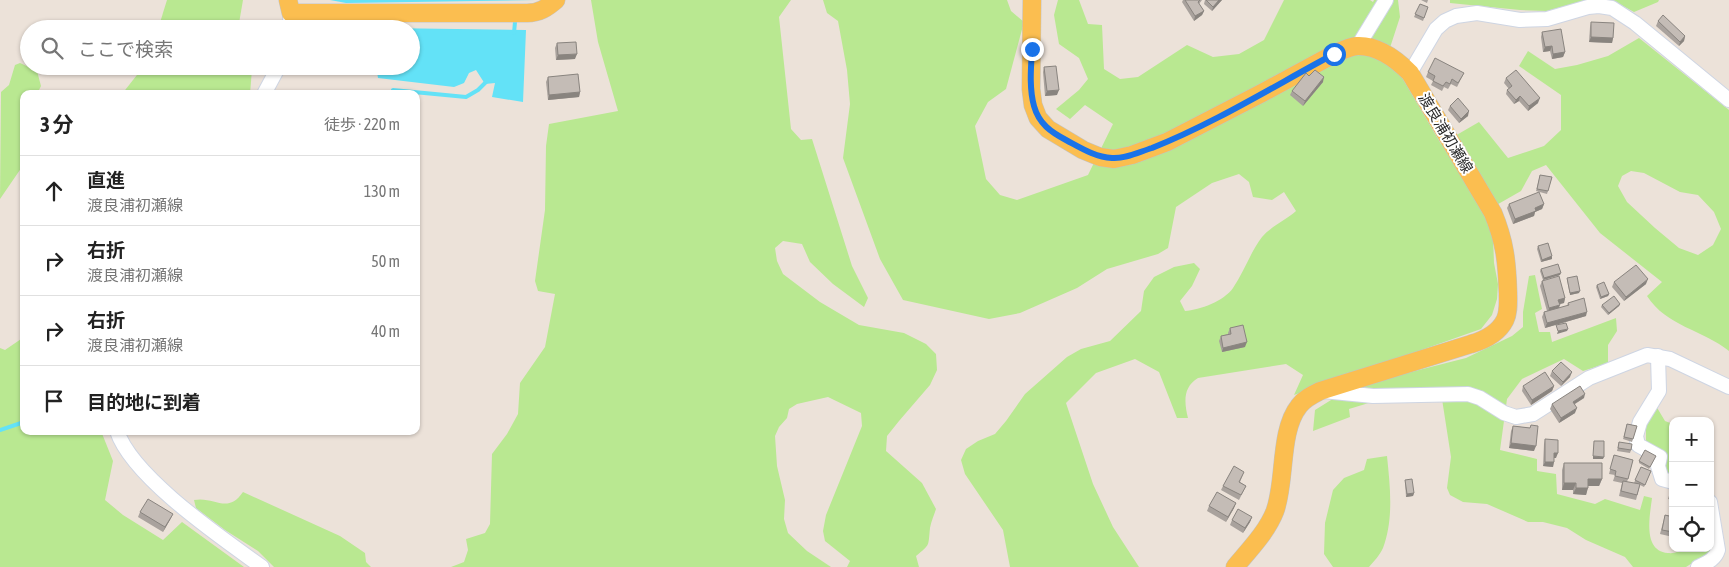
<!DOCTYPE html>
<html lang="ja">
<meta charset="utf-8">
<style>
:root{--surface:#fff;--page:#f6f6f6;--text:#222;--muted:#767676;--line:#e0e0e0}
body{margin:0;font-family:"Asap Condensed","Noto Sans JP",sans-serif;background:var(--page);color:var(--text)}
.controls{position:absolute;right:15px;bottom:15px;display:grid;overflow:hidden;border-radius:10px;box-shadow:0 1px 4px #0004}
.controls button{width:45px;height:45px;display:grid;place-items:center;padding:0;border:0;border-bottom:1px solid var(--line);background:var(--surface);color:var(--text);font:25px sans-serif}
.stop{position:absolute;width:15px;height:15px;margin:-11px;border:4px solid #1a73e8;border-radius:50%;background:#fff}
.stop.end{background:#1a73e8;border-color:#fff;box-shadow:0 1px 5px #0008}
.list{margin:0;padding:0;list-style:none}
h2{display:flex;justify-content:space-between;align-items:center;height:65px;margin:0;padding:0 20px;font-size:21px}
h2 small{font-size:16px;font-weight:400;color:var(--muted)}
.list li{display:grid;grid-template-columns:32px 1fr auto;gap:15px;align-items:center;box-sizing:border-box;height:70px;padding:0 20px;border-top:1px solid var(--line)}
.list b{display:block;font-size:19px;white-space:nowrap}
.list p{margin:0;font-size:16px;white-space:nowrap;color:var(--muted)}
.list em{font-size:16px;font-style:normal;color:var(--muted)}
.icon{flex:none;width:28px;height:28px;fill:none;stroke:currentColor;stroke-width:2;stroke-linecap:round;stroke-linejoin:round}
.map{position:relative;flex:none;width:1729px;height:567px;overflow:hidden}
.search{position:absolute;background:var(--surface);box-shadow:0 1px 4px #0004;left:20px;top:20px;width:400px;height:55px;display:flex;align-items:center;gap:12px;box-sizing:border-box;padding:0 18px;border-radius:28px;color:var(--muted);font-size:19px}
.panel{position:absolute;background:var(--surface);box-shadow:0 1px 4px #0004;left:20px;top:90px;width:400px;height:345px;border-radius:10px}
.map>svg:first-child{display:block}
.green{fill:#b9e891;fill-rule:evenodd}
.water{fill:#63e2f7}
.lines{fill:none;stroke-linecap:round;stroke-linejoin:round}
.stream{stroke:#63e2f7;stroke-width:4}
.minor-casing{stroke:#ced5e3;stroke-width:16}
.major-casing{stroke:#c3c3c3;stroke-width:19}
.minor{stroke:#fff;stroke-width:14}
.major{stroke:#fbbe50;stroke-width:18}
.wall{fill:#a9a29d}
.shaded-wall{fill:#89847f}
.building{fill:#c4bcb6;stroke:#89847f}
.route{stroke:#1a73e8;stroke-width:6}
.labels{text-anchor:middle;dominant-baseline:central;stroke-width:4;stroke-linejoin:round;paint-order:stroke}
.street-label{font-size:15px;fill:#292929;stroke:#fff}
</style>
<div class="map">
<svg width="1729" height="567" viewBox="0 0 1729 567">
<rect width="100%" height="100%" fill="#ece2d9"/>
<g class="green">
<path d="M167 0H243L238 29H158Z"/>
<path d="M591 0H791L779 17 791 129 801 140 812 139 852 266 868 298 864 307 833 284 810 262 802 244 783 241 775 248 777 261 783 274 820 302 859 325 904 333 926 344 936 354 937 370 930 385 899 421 887 436 886 451 922 483 936 509C934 515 931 522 930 528 928 546 931 544 916 556L919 567H847L850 561 825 541 823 531 826 515 862 426 861 413 828 397 797 404 789 409 787 418 779 427 775 436 777 466 785 500 784 519 788 533 807 551 831 567H451L464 562 468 550 466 539 485 533 490 524 492 454 507 434 518 414 520 383 545 347 555 294 538 291 535 281 545 210 546 146 549 124 618 111 598 42Z"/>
<path d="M823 0H1007L1011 11 1024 22 1006 89 988 102 975 126 986 179 1000 195 1017 200 1088 175 1113 124 1085 105 1070 119 1056 109 1079 90 1088 79 1079 58 1059 44 1054 15 1058 0H1079L1088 24 1102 25 1104 69 1120 79 1138 77 1187 45 1213 57 1239 54 1264 40 1284 0H1370L1373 2 1374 0H1398L1400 17 1385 63 1400 74 1441 144 1479 122 1508 158 1544 146 1561 130V95L1519 66 1528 51 1555 69 1577 65 1608 56 1639 38 1729 110V351C1703 330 1666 326 1647 296L1662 282 1600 233 1546 165 1532 171 1521 191 1486 211 1493 236 1494 263 1498 284 1497 299 1492 315 1481 329 1294 395 1303 375 1286 364 1198 378C1183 387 1184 402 1188 418H1177L1159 372 1135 359 1096 373 1066 403 1093 484 1113 527 1139 567H1010L1003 530 965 474 961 460 966 449 978 441 995 434 1006 421 1025 394 1067 357 1081 349 1110 341 1141 311 1144 291 1154 277 1174 267 1194 263 1200 269 1192 286 1180 301 1185 311C1200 310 1224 301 1233 288 1244 272 1250 253 1262 237 1270 227 1286 220 1296 211L1284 192 1272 200 1253 197 1249 182 1239 174 1212 183 1176 207 1168 248 1158 254 1107 269 1077 288 1020 313 989 319 903 300 880 259 843 158 850 104 847 70 838 21 827 13ZM1631 171 1644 173 1680 192 1698 195 1714 212 1721 229 1713 245 1698 255 1679 248 1655 228 1627 202 1618 186 1622 176Z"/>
<path d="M1450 0H1586L1547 11 1520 10 1450 3Z"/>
<path d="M1612 0H1659L1658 2 1634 12Z"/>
<path d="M20 63 37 71 41 86 37 94H24V164L0 199 1 92 9 85 15 65Z"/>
<path d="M144 66H250L252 69 250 94H122Z"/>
<path d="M1535 275 1542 309 1535 313 1539 332H1550L1552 342 1616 318 1617 331 1608 345V363L1583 371 1564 359 1522 379 1507 399 1500 450 1537 459V471L1556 474 1557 494 1595 504 1605 499 1640 510 1644 496 1652 498C1650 515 1642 551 1668 553 1675 554 1681 550 1687 549 1694 548 1703 548 1710 548V518L1711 551 1686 567H1633L1625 557 1586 540 1567 528 1543 522H1528L1487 504 1463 502 1450 495 1447 488 1451 457 1442 399 1372 402 1349 409 1350 417 1313 431 1315 410 1352 387 1466 358 1512 336 1523 327V312L1529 276Z"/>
<path d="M24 337V431H101L113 461 105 500 123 515 163 540 182 522 244 567H0V348L5 350Z"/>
<path d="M1656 406 1665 421 1673 424V476L1663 474 1664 451 1646 442V425Z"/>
<path d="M1387 456C1390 486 1394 519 1383 548 1380 555 1374 561 1369 567H1333L1324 554 1325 523 1333 490 1344 478 1364 470 1367 459Z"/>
<path d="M243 492 340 536 365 553 366 562 371 567H274L258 551 225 530 196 508 194 500C215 496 227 515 243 492Z"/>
</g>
<g class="water">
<path d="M330 0H536L346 3Z"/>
<path d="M385 28 526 30 523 102 492 97 495 83 485 84 476 70 469 73 464 83 454 87 378 78 376 66H411V29H384Z"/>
</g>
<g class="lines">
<g class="stream">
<path d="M514 33 515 22"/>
<path d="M392 94 393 90 466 97 478 90 488 80"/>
<path d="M0 430 24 422"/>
</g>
<g class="minor-casing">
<g id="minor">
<path d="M289 29 291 13"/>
<path d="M1358 46 1386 0"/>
<path d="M1410 73 1436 29 1445 21 1456 16 1477 13 1520 20 1547 19 1588 7 1599 6 1612 8 1635 23 1729 100"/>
<path d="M264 94 279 66"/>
<path d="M1658 356 1659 391 1640 422 1636 436 1638 445 1660 457 1658 466 1662 479 1673 482"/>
<path d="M1323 391 1373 396 1468 394 1480 398 1504 413 1516 417 1533 414 1589 378 1647 355 1670 359 1729 387"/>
<path d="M117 431C132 477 222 538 262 567"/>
<path d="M1698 567C1706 563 1715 560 1718 550L1710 502"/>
</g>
</g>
<g class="major-casing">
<g id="major">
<path d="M288 0 291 13H527C539 13 547 8 556 0"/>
<path d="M1032 0 1031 89 1033 105 1038 118 1048 129 1083 150 1100 157 1114 159 1132 155 1167 142 1262 93 1334 54C1341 51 1349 47 1357 46 1378 45 1397 60 1410 73L1493 213C1505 242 1507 262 1508 293 1508 302 1509 312 1505 320 1498 334 1485 340 1471 344L1320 391C1312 395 1304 399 1299 406 1279 431 1286 481 1275 511 1267 532 1249 550 1235 567"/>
</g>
</g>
<use href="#minor" class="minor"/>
<use href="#major" class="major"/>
</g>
<g class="wall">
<path d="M1183 0H1202L1199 4 1204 11 1202 15 1194 21 1182 2Z"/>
<path d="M1205 0H1222L1212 11 1204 4Z"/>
<path d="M1421 0H1428L1427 3Z"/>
<path d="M1420 4 1428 7 1423 21 1414 17Z"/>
<path d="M1658 21 1685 36 1684 41 1679 46 1656 26Z"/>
<path d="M1591 22 1613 38 1612 43 1589 42 1590 27Z"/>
<path d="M1542 32 1565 52 1563 57 1552 59 1550 51 1543 52 1541 37Z"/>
<path d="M557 43 575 59 556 60 555 48Z"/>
<path d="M1044 67 1057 95 1045 96 1043 72Z"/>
<path d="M1428 72 1464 73 1457 87 1451 84 1448 89 1444 87 1442 91 1431 85 1433 81 1426 77Z"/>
<path d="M1309 76 1323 82 1303 106 1290 95 1292 91Z"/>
<path d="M548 77 580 92 579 97 548 100 546 82Z"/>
<path d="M1506 78 1538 103 1528 111 1519 101 1514 104 1506 94 1507 90 1509 89 1504 83Z"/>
<path d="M1450 106 1468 116 1459 123 1448 110Z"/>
<path d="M1540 175 1552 177 1547 194 1536 191Z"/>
<path d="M1509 204H1544L1542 209 1535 212 1534 216 1513 224 1507 208Z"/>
<path d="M1538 246 1552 256V259L1541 262 1537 249Z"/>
<path d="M1541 269 1560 275 1543 280 1540 271Z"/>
<path d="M1567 278 1579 293 1570 295 1567 280Z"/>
<path d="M1542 281 1565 298 1564 303 1559 304 1558 308 1567 306 1568 303 1586 316 1545 328 1542 317 1544 312 1547 311 1540 286Z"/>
<path d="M1614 282 1646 284 1624 301 1612 287Z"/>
<path d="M1597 285 1609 294 1608 296 1600 299 1596 287Z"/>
<path d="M1620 304 1619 306 1608 315 1601 307 1602 305Z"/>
<path d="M1230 328 1245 347 1222 352 1219 341 1221 336 1228 334V333Z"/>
<path d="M1552 371 1570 377 1561 386 1550 376Z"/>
<path d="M1523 386H1554L1552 391 1531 405 1522 391Z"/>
<path d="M1584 398 1575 404V413L1559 423 1550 409 1552 404Z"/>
<path d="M1627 424 1637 426 1632 442 1623 439Z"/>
<path d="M1531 425 1534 451 1509 448 1511 431 1513 426 1530 428Z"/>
<path d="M1545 439 1556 458H1554L1553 467 1543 466 1544 444Z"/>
<path d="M1619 442 1631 450 1630 453 1617 451Z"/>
<path d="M1614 455 1633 460 1627 482 1634 483 1641 467 1651 471 1644 487 1640 485 1636 500 1619 496 1622 483 1613 481 1615 475 1609 474Z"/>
<path d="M1656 456 1649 469 1639 463V461Z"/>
<path d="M1564 463 1602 479 1599 486H1588L1586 495 1573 494V490H1562V470Z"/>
<path d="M1244 472 1240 482 1246 486 1239 500 1221 490 1223 486Z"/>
<path d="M1405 480 1414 493 1413 496 1406 497 1405 482Z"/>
<path d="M1673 483V500L1668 499Z"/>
<path d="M1236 503 1234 508 1226 522 1207 511 1209 506Z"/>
<path d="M140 512 171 518 163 532 138 517Z"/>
<path d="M1665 515 1673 517V537L1660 534Z"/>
<path d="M1252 517 1250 522 1243 533 1230 525 1232 520Z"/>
</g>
<g class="shaded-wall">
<path d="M1219 0H1222L1212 11 1213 7Z"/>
<path d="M1204 11 1202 15 1194 21 1195 16Z"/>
<path d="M1685 36 1684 41 1679 46 1680 42Z"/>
<path d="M1591 37 1613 38 1612 43 1589 42Z"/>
<path d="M1552 46 1550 51 1543 52 1545 47Z"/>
<path d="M1565 52 1563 57 1552 59 1553 54Z"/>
<path d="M577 54 575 59 556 60 558 55Z"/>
<path d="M1324 77 1323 82 1303 106 1305 101Z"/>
<path d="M1059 90 1057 95 1045 96 1047 91Z"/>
<path d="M580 92 579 97 548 100 549 95Z"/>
<path d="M1520 96 1519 101 1514 104 1516 100Z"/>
<path d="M1540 98 1538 103 1528 111 1529 106Z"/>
<path d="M1469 111 1468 116 1459 123 1461 119Z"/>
<path d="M1544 204 1542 209 1535 212 1534 216 1513 224 1515 219 1535 208Z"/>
<path d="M1552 256V259L1541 262 1542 260Z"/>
<path d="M1561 273 1560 275 1543 280 1544 278Z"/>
<path d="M1648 279 1646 284 1624 301 1626 297Z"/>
<path d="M1580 291 1579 293 1570 295V293Z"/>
<path d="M1609 294 1608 296 1600 299 1601 297Z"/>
<path d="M1565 298 1564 303 1556 305 1558 300Z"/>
<path d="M1620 304 1619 306 1608 315 1609 313Z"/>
<path d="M1560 305 1558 310 1548 313 1549 308Z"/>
<path d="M1587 312 1586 316 1545 328 1547 323Z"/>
<path d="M1568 329 1567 331 1557 334 1558 331Z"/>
<path d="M1247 342 1245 347 1222 352 1223 348Z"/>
<path d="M1572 372 1570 377 1561 386 1563 382Z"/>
<path d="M1554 386 1552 391 1531 405 1532 400Z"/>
<path d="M1585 394 1584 398 1571 406 1573 402Z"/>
<path d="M1577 408 1575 413 1559 423 1561 418Z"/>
<path d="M1511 443 1536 446 1534 451 1509 448Z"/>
<path d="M1554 453H1558L1556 458H1553Z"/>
<path d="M1593 456 1604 457 1603 459H1593Z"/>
<path d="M1545 462H1554L1553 467 1543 466Z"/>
<path d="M1588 479H1602L1599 486H1585Z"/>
<path d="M1564 483H1576L1573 490H1562Z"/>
<path d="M1576 488H1588L1586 495 1573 494Z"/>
<path d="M1414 493 1413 496 1406 497 1407 494Z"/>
<path d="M1236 503 1234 508 1226 522 1228 517Z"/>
<path d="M173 514 171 518 163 532 165 527Z"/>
<path d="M1252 517 1250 522 1243 533 1245 528Z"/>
</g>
<g class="building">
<path d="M1185 0H1200L1198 2 1204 11 1195 16Z"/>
<path d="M1206 0H1219L1213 7Z"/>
<path d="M1420 4 1428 7 1424 18 1415 14Z"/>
<path d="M1663 15 1685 36 1680 42 1658 21Z"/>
<path d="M1591 22 1614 23 1613 38 1591 37Z"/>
<path d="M1561 29 1565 52 1553 54 1552 46 1545 47 1542 32Z"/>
<path d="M576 42 577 54 558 55 557 43Z"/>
<path d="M1435 58 1464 73 1458 83 1452 79 1450 84 1446 82 1443 86 1433 81 1435 76 1428 72Z"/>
<path d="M1056 66 1059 90 1047 91 1044 67Z"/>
<path d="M1315 70 1324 77 1305 101 1292 91 1306 73 1309 76Z"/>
<path d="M1516 70 1540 98 1529 106 1520 96 1516 100 1507 90 1512 86 1506 78Z"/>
<path d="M578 74 580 92 549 95 548 77Z"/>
<path d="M1458 98 1469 111 1461 119 1450 106Z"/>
<path d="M1540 175 1552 177 1548 191 1537 189Z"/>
<path d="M1539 192 1544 204 1535 208 1536 211 1515 219 1509 204Z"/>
<path d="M1548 243 1552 256 1542 260 1538 246Z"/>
<path d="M1558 264 1561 273 1544 278 1541 269Z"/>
<path d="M1636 265 1648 279 1626 297 1614 282Z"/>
<path d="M1559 276 1565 298 1558 300 1560 305 1549 308 1542 281Z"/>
<path d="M1577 276 1580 291 1570 293 1567 278Z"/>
<path d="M1604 282 1609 294 1601 297 1597 285Z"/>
<path d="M1614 296 1620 304 1609 313 1602 305Z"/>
<path d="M1584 298 1587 312 1547 323 1544 312 1569 305 1568 303Z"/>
<path d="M1566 323 1568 329 1558 331 1556 325Z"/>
<path d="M1243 325 1247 342 1223 348 1221 336 1231 334 1230 328Z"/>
<path d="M1561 362 1572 372 1563 382 1552 371Z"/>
<path d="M1545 372 1554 386 1532 400 1523 386Z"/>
<path d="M1580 386 1585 394 1573 402 1577 408 1561 418 1552 404Z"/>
<path d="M1627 424 1637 426 1633 439 1624 437Z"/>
<path d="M1531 425 1538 426 1536 446 1511 443 1513 426 1530 428Z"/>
<path d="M1545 439 1558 440V453H1554V462H1545Z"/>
<path d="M1594 441H1604V457L1593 456Z"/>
<path d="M1619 442 1632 444 1631 450 1618 448Z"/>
<path d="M1645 450 1656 456 1650 467 1639 461Z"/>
<path d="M1614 455 1633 460 1628 479 1615 476 1616 471 1610 469Z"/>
<path d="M1564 463H1602V479H1588V488H1576V483H1564Z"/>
<path d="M1234 466 1244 472 1239 482 1246 486 1241 495 1223 486Z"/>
<path d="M1641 467 1651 471 1645 485 1635 480Z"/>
<path d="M1412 479 1414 493 1407 494 1405 480Z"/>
<path d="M1623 481 1640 484 1637 495 1621 491Z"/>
<path d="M1673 483V495L1670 494Z"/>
<path d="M1217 492 1236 503 1228 517 1209 506Z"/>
<path d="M148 499 173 514 165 527 140 512Z"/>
<path d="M1238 509 1252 517 1245 528 1232 520Z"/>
<path d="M1665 515 1673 517V532L1662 530Z"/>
</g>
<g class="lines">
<path class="route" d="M1032 49C1031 67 1029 88 1034 106 1039 124 1051 132 1066 140 1081 148 1095 157 1112 158 1125 159 1139 152 1152 148 1215 123 1274 86 1334 54"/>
</g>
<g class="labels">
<g class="street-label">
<text transform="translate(1446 133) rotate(59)">渡良浦初瀬線</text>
</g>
</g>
</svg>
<div class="controls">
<button>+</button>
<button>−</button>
<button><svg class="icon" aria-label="locate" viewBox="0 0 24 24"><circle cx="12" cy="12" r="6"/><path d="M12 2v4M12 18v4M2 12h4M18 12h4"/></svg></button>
</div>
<div class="stop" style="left:1334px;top:54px"></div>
<div class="stop end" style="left:1032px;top:49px"></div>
<div class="search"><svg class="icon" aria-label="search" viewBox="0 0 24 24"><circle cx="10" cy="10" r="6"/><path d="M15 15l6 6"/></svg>ここで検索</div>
<section class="panel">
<h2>3 分<small>徒歩 · 220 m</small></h2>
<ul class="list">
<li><svg class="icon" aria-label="ahead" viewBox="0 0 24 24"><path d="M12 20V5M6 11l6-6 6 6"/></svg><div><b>直進</b><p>渡良浦初瀬線</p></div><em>130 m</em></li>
<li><svg class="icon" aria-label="right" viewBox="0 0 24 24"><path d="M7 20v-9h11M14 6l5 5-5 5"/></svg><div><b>右折</b><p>渡良浦初瀬線</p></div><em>50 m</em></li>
<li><svg class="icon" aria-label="right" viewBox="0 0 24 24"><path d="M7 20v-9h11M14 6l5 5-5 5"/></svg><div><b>右折</b><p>渡良浦初瀬線</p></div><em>40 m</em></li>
<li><svg class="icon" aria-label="arrive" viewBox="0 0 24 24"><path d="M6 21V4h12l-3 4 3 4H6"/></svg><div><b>目的地に到着</b></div></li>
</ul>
</section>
</div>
